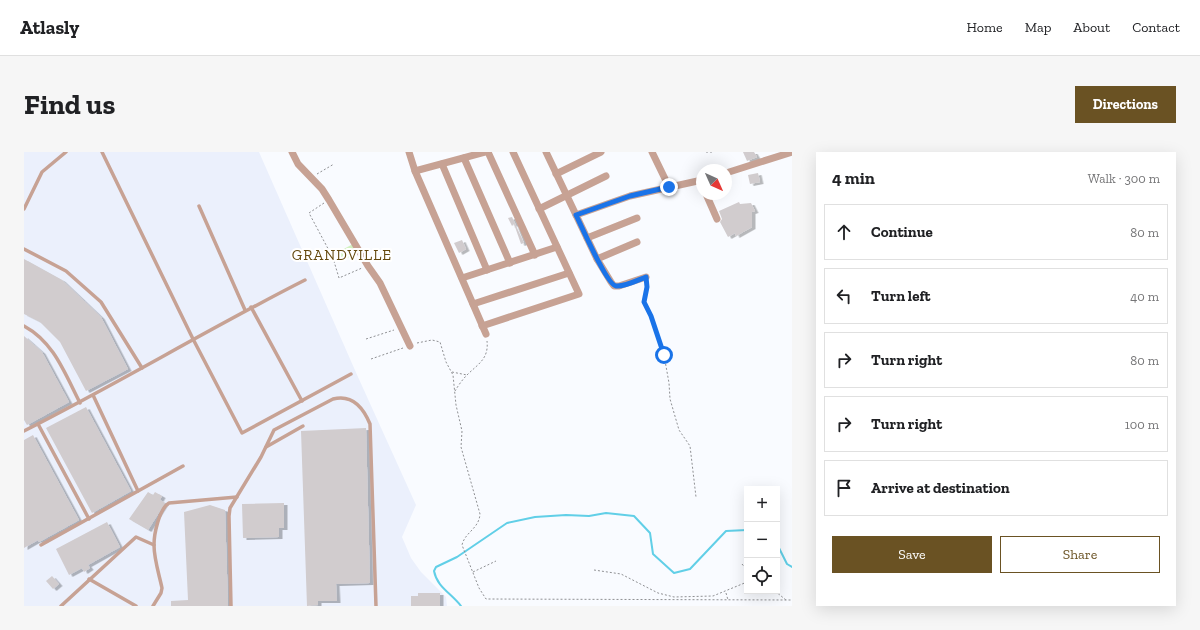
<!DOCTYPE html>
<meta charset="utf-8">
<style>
:root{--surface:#fff;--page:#f6f6f6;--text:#202124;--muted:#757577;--line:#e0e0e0;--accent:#6a5223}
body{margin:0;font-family:"Zilla Slab",serif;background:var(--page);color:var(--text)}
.controls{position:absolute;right:12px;bottom:12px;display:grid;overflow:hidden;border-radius:0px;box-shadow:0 4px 16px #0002}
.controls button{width:36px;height:36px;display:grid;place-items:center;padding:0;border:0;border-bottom:1px solid var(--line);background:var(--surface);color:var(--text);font:20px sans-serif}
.compass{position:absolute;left:672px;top:12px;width:36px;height:36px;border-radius:50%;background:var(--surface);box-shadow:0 4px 16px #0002;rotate:135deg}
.stop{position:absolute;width:12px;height:12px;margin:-9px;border:3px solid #1a73e8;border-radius:50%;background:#fff}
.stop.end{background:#1a73e8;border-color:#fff;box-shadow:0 1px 4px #0008}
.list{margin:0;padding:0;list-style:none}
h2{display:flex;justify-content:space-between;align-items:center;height:52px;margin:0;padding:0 16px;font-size:17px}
h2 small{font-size:13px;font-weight:400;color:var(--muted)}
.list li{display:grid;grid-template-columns:26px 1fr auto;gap:12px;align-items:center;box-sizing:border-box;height:56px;margin:0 8px 8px;padding:0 8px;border:1px solid var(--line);border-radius:0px}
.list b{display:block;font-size:15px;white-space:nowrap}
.list em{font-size:13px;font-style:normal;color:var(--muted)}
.actions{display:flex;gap:8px;padding:12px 16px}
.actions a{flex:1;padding:9px 0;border:1px solid var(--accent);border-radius:0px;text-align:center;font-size:14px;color:var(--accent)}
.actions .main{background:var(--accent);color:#fff}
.icon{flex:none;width:22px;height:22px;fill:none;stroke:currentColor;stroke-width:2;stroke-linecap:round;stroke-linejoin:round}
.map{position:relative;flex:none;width:768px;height:454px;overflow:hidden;border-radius:0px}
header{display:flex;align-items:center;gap:24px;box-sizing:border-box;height:56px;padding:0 20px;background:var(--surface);border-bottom:1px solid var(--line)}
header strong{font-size:19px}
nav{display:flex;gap:22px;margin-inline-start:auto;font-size:14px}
.intro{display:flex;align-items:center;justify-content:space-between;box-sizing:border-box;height:96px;padding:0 24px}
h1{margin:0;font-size:28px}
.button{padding:10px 18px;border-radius:0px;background:var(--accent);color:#fff;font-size:14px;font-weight:700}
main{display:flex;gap:24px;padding:0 24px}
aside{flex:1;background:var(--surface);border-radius:0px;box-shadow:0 4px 16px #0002}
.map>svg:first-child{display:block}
.built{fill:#ebf0fc}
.green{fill:#d2f2c2}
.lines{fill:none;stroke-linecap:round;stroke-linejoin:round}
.stream{stroke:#61cfe7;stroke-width:2}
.building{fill:#d1ccce;filter:url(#shadow)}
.path{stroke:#8f9093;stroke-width:1;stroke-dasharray:2 2;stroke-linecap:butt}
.service{stroke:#c7a294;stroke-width:3.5}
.minor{stroke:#c7a294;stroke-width:7}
.route{stroke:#1a73e8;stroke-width:5}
.labels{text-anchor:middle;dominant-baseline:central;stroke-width:4;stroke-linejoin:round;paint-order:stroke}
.neighbourhood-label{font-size:15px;letter-spacing:1px;fill:#64490f;stroke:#fff}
</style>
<header>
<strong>Atlasly</strong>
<nav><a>Home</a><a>Map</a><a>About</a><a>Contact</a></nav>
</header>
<div class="intro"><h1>Find us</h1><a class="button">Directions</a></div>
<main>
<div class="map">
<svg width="768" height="454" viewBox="0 0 768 454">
<defs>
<filter id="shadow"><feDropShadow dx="3.5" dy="2" stdDeviation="0" flood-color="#0004"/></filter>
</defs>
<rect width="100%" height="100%" fill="#f9fbff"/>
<path class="built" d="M0 0H235L334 225 392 353 378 385 387 406 397 420 422 445 423 454H0Z"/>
<path class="green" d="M329 92 333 101 316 110 312 101Z"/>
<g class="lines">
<g class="stream">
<path d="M753 392 763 412 768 415"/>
<path d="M437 454C427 441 413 435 410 419L412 415 433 405 483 371 511 365 542 363 565 364 582 361 610 364 626 381 629 402 650 421 666 417 702 379 723 378"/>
</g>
</g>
<g class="building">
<path d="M719 0H730L733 5 723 9Z"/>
<path d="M734 21 736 30 726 32 724 23Z"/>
<path d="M715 50 716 52 727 51 731 59 728 60V75L712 84 711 81 704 85 696 70 698 67 695 59Z"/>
<path d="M488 65 500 91 497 92 490 72 488 74 484 66Z"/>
<path d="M438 88 442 97 435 101 430 91Z"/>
<path d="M0 107 38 128 77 165 104 217 62 239 36 190 16 170 0 162Z"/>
<path d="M0 184 18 200 45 250 3 273 0 268Z"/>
<path d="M62 255 107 339 68 361 22 276Z"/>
<path d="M342 276 346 431 312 432 313 449H294V453L283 454 277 279Z"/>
<path d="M9 283 55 368 15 390 14 388 0 396V288Z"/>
<path d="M124 340 129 343 131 340 138 344 136 348 141 351 124 378 105 367Z"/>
<path d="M260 351V376H255V385L219 386 218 352Z"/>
<path d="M186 353 201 358 204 454H147V449L164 448 160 360Z"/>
<path d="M83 370 96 395 64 413 66 416 60 420 58 416 45 423 32 397Z"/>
<path d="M28 424 35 432 29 437 22 429Z"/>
<path d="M394 441H416V454H387V444H394Z"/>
</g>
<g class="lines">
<g class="path">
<path d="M682 0H690"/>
<path d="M293 22 310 12"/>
<path d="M300 51 285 61 309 106 315 126 338 116"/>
<path d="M623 132 620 149 627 164 640 203 645 231 646 247 655 278 666 294 672 345"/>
<path d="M342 187 370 178"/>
<path d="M393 191 408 188 416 190 422 210 429 223 432 253 438 279 437 295 456 362C455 377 441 380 438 393L455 436 462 447 768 448"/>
<path d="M347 207 379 196"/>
<path d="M428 220 443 223"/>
<path d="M431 239C434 234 438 228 443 223 454 212 465 207 463 189"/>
<path d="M718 412 723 418"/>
<path d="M570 418 597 422 634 441 650 445 689 444 723 430"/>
<path d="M449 420 472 409"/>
<path d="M751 439 762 448"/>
<path d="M702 441 704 448"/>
</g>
<g class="service">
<path d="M78 0 169 187 218 281 327 222"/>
<path d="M175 54 221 158"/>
<path d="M0 57 18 20 42 0"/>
<path d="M0 97 42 119 77 150 118 216"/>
<path d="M227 155 278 249"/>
<path d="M0 174C30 190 41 222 56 251"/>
<path d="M69 243 114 339"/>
<path d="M14 272 65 367"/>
<path d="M0 279C95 231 186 176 281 128"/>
<path d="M242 295 279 274"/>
<path d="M17 393 159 314"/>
<path d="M65 427 112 454"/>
<path d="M37 454 112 385 130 393"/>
<path d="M129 454 137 441 138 436C135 422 130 407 130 393 130 382 135 357 145 351L213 345"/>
<path d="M207 454 205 364 206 356 237 305 250 278 309 247C328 242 339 255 346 272L352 454"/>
</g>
<g class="minor">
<path d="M268 0 274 12 298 37 305 48 344 114 356 131 386 194"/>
<path d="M385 0 391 19 462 182"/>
<path d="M464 0 511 103"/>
<path d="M522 0 573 107 587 130 590 134H595L622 125"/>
<path d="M628 0 645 35"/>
<path d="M440 6 486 111"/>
<path d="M418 12 463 118"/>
<path d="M391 19 461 0"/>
<path d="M702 21 768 0"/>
<path d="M532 22 577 0"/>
<path d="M682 42 693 67"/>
<path d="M515 57 582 24"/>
<path d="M552 63 606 44 678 28"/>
<path d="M563 86 613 66"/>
<path d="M573 107 613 90"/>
<path d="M438 126 533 95"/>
<path d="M449 152 545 121"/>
<path d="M458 174 555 142 489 0"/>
</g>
</g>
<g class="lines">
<path class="route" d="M640 203 627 164 620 150 623 135 622 125C614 128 600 135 592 134 583 133 557 73 552 63L606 44 645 35"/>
</g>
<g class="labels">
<g class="neighbourhood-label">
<text x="318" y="103">GRANDVILLE</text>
</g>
</g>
</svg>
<div class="controls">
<button>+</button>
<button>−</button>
<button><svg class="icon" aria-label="locate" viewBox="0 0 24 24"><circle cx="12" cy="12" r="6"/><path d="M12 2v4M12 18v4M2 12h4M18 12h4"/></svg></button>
</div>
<svg class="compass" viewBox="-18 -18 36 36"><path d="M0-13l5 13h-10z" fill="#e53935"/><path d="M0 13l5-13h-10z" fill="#757577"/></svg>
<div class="stop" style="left:640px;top:203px"></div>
<div class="stop end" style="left:645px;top:35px"></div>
</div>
<aside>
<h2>4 min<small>Walk · 300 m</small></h2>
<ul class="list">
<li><svg class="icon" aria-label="ahead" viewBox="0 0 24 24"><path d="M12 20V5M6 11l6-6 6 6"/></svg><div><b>Continue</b></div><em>80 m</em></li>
<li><svg class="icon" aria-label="left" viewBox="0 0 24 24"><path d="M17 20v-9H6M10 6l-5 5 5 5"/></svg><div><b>Turn left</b></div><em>40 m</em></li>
<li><svg class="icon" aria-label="right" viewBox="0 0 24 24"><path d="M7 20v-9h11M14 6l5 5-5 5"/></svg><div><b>Turn right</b></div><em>80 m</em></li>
<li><svg class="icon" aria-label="right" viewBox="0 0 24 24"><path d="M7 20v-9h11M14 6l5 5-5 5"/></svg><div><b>Turn right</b></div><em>100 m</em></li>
<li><svg class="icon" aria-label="arrive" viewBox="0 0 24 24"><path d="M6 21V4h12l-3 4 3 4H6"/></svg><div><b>Arrive at destination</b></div></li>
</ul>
<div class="actions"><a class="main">Save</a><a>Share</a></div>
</aside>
</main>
